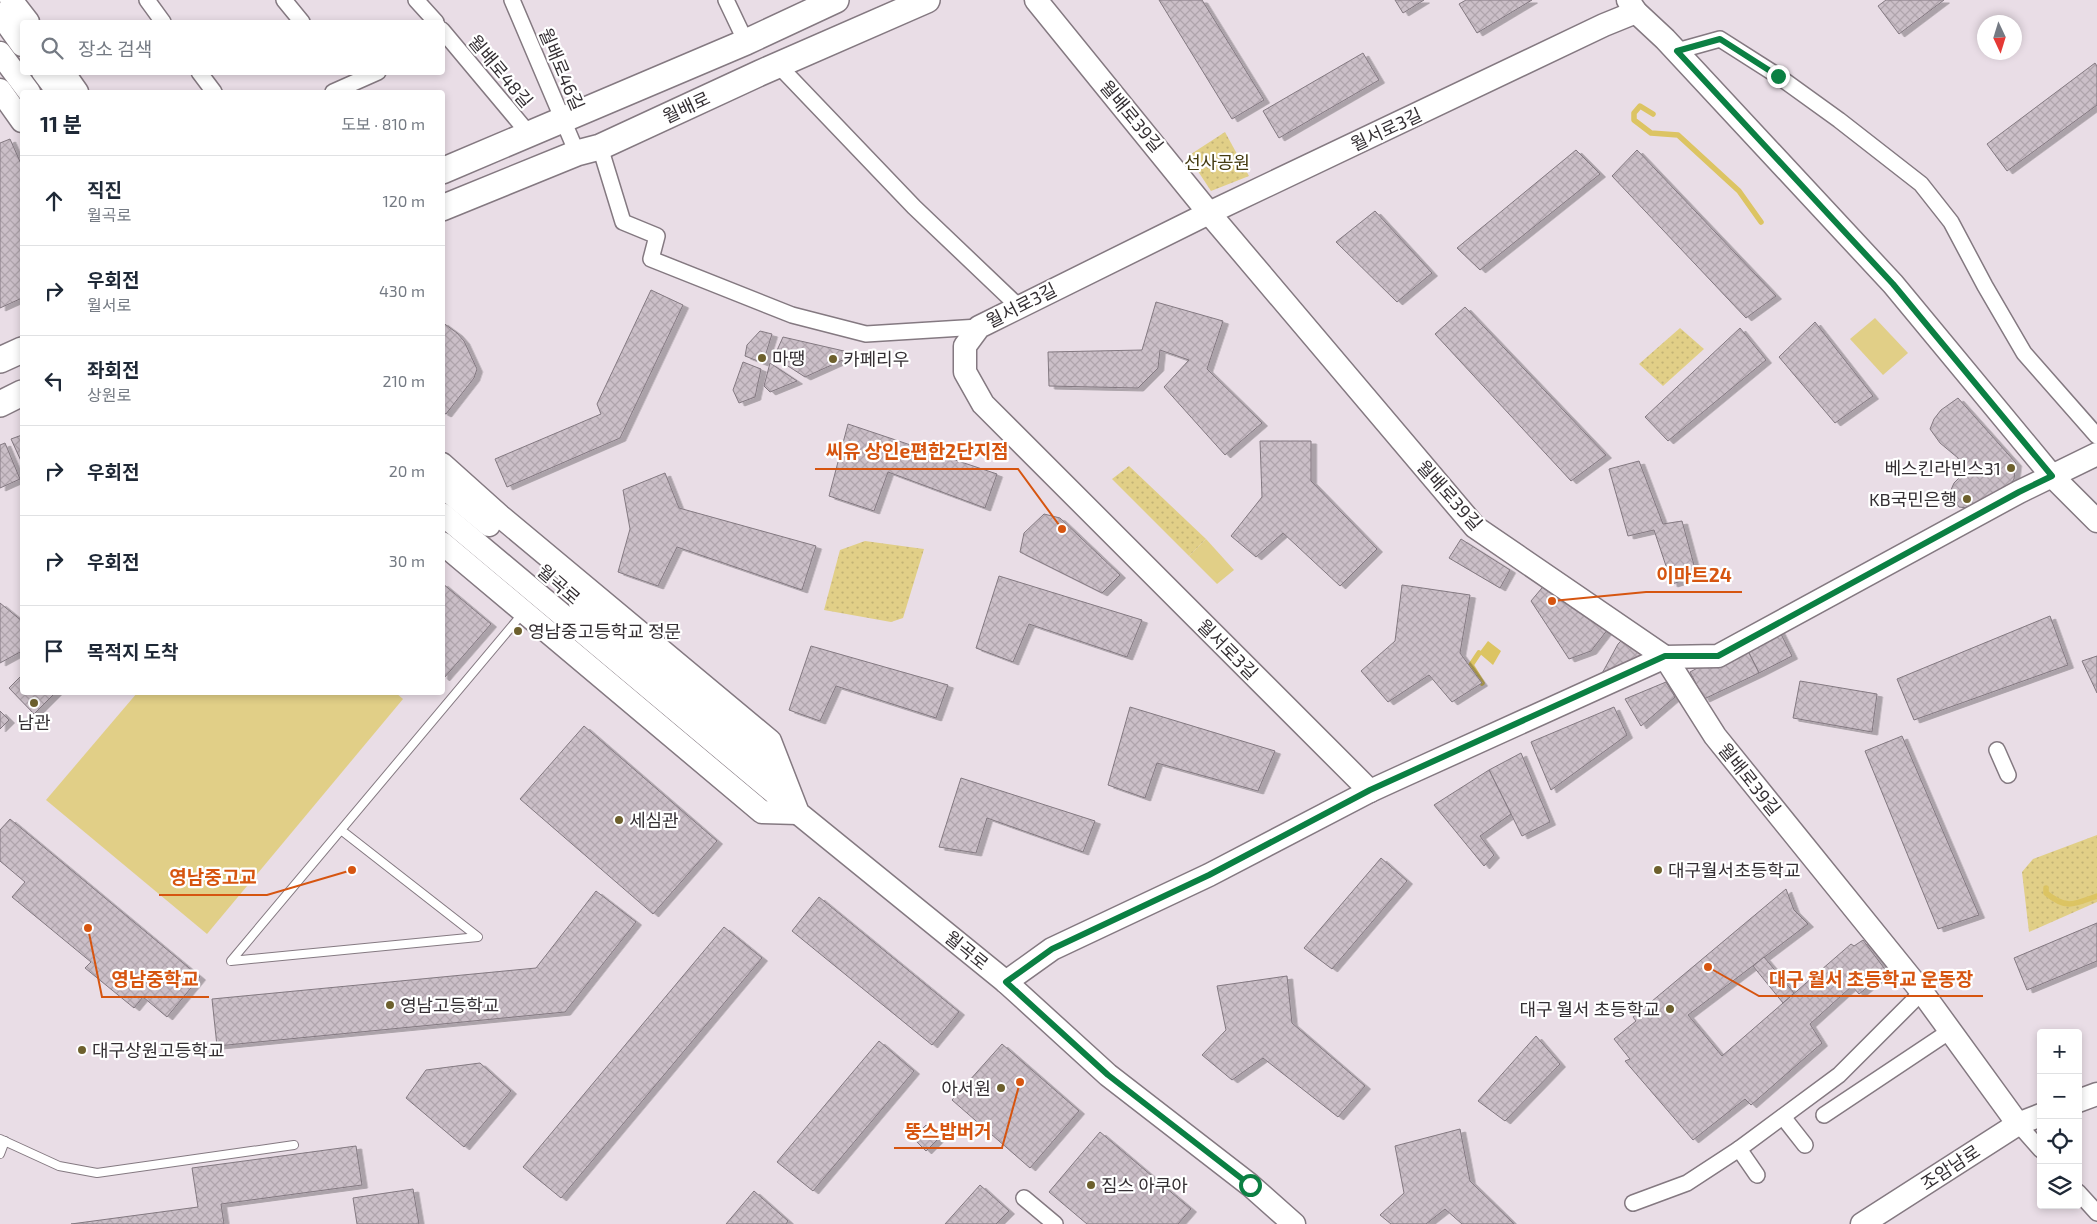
<!DOCTYPE html>
<html lang="ko">
<meta charset="utf-8">
<style>
:root{--surface:#fff;--page:#f6f6f7;--text:#1f2937;--muted:#747a83;--line:#e0e1e3}
body{margin:0;font-family:"Exo 2","Noto Sans KR",sans-serif;background:var(--page);color:var(--text)}
.controls{position:absolute;right:15px;bottom:15px;display:grid;overflow:hidden;border-radius:5px;box-shadow:0 2px 8px #0003}
.controls button{width:45px;height:45px;display:grid;place-items:center;padding:0;border:0;border-bottom:1px solid var(--line);background:var(--surface);color:var(--text);font:25px sans-serif}
.compass{position:absolute;left:1977px;top:15px;width:45px;height:45px;border-radius:50%;background:var(--surface);box-shadow:0 2px 8px #0003;rotate:176deg}
.stop{position:absolute;width:15px;height:15px;margin:-11px;border:4px solid #0b8043;border-radius:50%;background:#fff}
.stop.end{background:#0b8043;border-color:#fff;box-shadow:0 1px 5px #0008}
.list{margin:0;padding:0;list-style:none}
h2{display:flex;justify-content:space-between;align-items:center;height:65px;margin:0;padding:0 20px;font-size:21px}
h2 small{font-size:16px;font-weight:400;color:var(--muted)}
.list li{display:grid;grid-template-columns:32px 1fr auto;gap:15px;align-items:center;box-sizing:border-box;height:90px;padding:0 20px;border-top:1px solid var(--line)}
.list b{display:block;font-size:19px;white-space:nowrap}
.list p{margin:0;font-size:16px;white-space:nowrap;color:var(--muted)}
.list em{font-size:16px;font-style:normal;color:var(--muted)}
.icon{flex:none;width:28px;height:28px;fill:none;stroke:currentColor;stroke-width:2;stroke-linecap:round;stroke-linejoin:round}
.map{position:relative;flex:none;width:2097px;height:1224px;overflow:hidden}
.search{position:absolute;background:var(--surface);box-shadow:0 2px 8px #0003;left:20px;top:20px;width:425px;height:55px;display:flex;align-items:center;gap:12px;box-sizing:border-box;padding:0 18px;border-radius:5px;color:var(--muted);font-size:19px}
.panel{position:absolute;background:var(--surface);box-shadow:0 2px 8px #0003;left:20px;top:90px;width:425px;height:605px;border-radius:5px}
.map>svg:first-child{display:block}
.grass{fill:#e1cf87}
.park{fill:url(#park-dots)}
.water{fill:#dcc463}
.lines{fill:none;stroke-linecap:round;stroke-linejoin:round}
.stream{stroke:#dcc463;stroke-width:5.5}
.building{fill:url(#building-cross-hatch);stroke:#837981;filter:url(#shadow)}
.lane-casing{stroke:#847981;stroke-width:10}
.street-casing{stroke:#847981;stroke-width:18}
.secondary-casing{stroke:#847981;stroke-width:25}
.primary-casing{stroke:#847981;stroke-width:28}
.lane{stroke:#fff;stroke-width:8}
.street{stroke:#fff;stroke-width:15}
.secondary{stroke:#fff;stroke-width:22}
.primary{stroke:#fff;stroke-width:25}
.route{stroke:#0b8043;stroke-width:6}
.poi-dot{fill:#6d602d;stroke:#fff;stroke-width:2}
.labels{text-anchor:middle;dominant-baseline:central;stroke-width:4.5;stroke-linejoin:round;paint-order:stroke}
.street-label{font-size:18px;fill:#342f33;stroke:#fff}
.park-label{font-size:18px;fill:#443b11;stroke:#fff}
.poi-label{font-size:18px;fill:#342f33;stroke:#fff;text-anchor:start}
.leader{fill:none;stroke:#d65510;stroke-width:2}
.callout-dot{fill:#d65510;stroke:#fff;stroke-width:2}
.callout-label{font-size:19px;text-anchor:middle;font-weight:bold;fill:#d65510;stroke:#fff;stroke-width:4.5;stroke-linejoin:round;paint-order:stroke}
</style>
<div class="map">
<svg width="2097" height="1224" viewBox="0 0 2097 1224">
<defs>
<pattern id="park-dots" width="8" height="8" patternUnits="userSpaceOnUse" patternTransform="scale(1.25)"><rect width="8" height="8" fill="#e1cf87"/><path d="M2 2h.1M6 6h.1" fill="none" stroke="#c2b275" stroke-width="1.8" stroke-linecap="round"/></pattern>
<pattern id="building-cross-hatch" width="8" height="8" patternUnits="userSpaceOnUse" patternTransform="scale(1.25)"><rect width="8" height="8" fill="#cbbfc8"/><path d="M0 0l8 8M0 8l8-8" fill="none" stroke="#afa4ac"/></pattern>
<filter id="shadow"><feDropShadow dx="5.5" dy="3" stdDeviation="0" flood-color="#0004"/></filter>
</defs>
<rect width="100%" height="100%" fill="#e9dde6"/>
<g class="grass">
<path d="M1875 318 1908 353 1883 375 1850 339Z"/>
<path d="M1206 539 1234 570 1217 584 1189 556Z"/>
<path d="M396 693 403 699 207 934 46 800 137 693Z"/>
</g>
<g class="park">
<path d="M1225 132 1249 176 1211 191 1188 156Z"/>
<path d="M1680 328 1704 349 1663 386 1639 364Z"/>
<path d="M1129 466 1206 539 1189 556 1112 479Z"/>
<path d="M865 541 924 549 903 618 891 622 824 610 840 550Z"/>
<path d="M2097 835V902L2029 932 2022 872 2033 859Z"/>
</g>
<path class="water" d="M1488 641 1501 651 1493 665 1479 653Z"/>
<g class="lines">
<g class="stream">
<path d="M1653 114 1640 106 1634 113V120L1651 133 1678 135 1739 191 1761 222"/>
<path d="M1479 653 1471 665 1482 683"/>
<path d="M2046 888V893C2067 910 2074 904 2097 896"/>
</g>
</g>
<g class="building">
<path d="M1159 0H1202L1264 100 1232 119Z"/>
<path d="M1395 0H1424L1403 13Z"/>
<path d="M1466 0H1532L1477 33 1459 4Z"/>
<path d="M1886 0H1944L1899 34 1878 6Z"/>
<path d="M1363 53 1379 80 1279 138 1263 111Z"/>
<path d="M2095 63 2097 66V105L2007 171 1987 144Z"/>
<path d="M10 139 22 166V298L0 308V143Z"/>
<path d="M1576 150 1600 174 1480 270 1457 248Z"/>
<path d="M1637 150 1776 296 1746 318 1612 176Z"/>
<path d="M1375 211 1432 273 1397 302 1336 242Z"/>
<path d="M651 290 683 305 620 438 507 487 495 459 601 414 597 404Z"/>
<path d="M1156 302 1223 321 1207 369 1262 423 1225 455 1164 387 1189 360 1160 350 1158 368 1138 388 1049 386 1048 352 1142 350Z"/>
<path d="M1465 307 1606 455 1571 481 1435 334Z"/>
<path d="M442 322 457 333 464 341 477 369 474 378 446 414 442 412Z"/>
<path d="M1815 322 1873 396 1835 423 1779 357Z"/>
<path d="M1740 328 1766 360 1668 441 1645 417Z"/>
<path d="M760 331 772 334 763 363 745 356 747 345Z"/>
<path d="M783 337 844 351 845 359 805 377 774 357Z"/>
<path d="M743 362 761 369 755 397 739 403 733 390Z"/>
<path d="M770 363 797 381 770 392 764 386Z"/>
<path d="M1958 398 2016 463 2014 479 2011 484 1967 508 1959 507 1950 492 1954 483 1961 476 1958 458 1940 443 1930 429 1934 419 1941 410Z"/>
<path d="M848 424 997 474 985 508 888 472 874 511 829 496Z"/>
<path d="M22 435V463L11 439Z"/>
<path d="M1260 441H1311V481L1377 549 1340 586 1283 533 1256 557 1231 536 1262 497Z"/>
<path d="M5 443 20 479 0 488V445Z"/>
<path d="M1639 461 1663 524 1682 521 1697 576 1672 584 1654 530 1628 536 1609 469Z"/>
<path d="M665 473 679 508 816 546 802 590 677 547 658 586 618 572 630 529 623 490Z"/>
<path d="M1044 514 1060 518 1120 575 1102 593 1020 552 1024 533Z"/>
<path d="M1461 539 1510 570 1500 588 1449 558Z"/>
<path d="M999 576 1142 620 1127 657 1029 624 1013 662 976 648Z"/>
<path d="M442 583 491 624 444 678 442 676Z"/>
<path d="M1546 583 1608 629 1591 651 1569 659 1531 601Z"/>
<path d="M1402 585 1470 595 1460 653 1482 683 1452 702 1429 675 1388 702 1361 671 1395 641Z"/>
<path d="M0 603 22 621V651L0 663Z"/>
<path d="M2050 616 2068 665 1914 720 1897 679Z"/>
<path d="M1778 628 1792 656 1759 673 1744 643Z"/>
<path d="M1623 639 1648 654 1599 679 1618 644Z"/>
<path d="M1744 643 1759 673 1704 699 1690 672Z"/>
<path d="M811 646 948 685 936 718 836 686 820 721 789 710Z"/>
<path d="M2097 656V693L2082 661Z"/>
<path d="M22 675V692H56L34 714 9 688Z"/>
<path d="M1800 681 1877 694 1872 732 1793 718Z"/>
<path d="M1666 682 1675 697 1641 726 1625 699Z"/>
<path d="M1130 707 1275 751 1258 791 1157 763 1145 798 1108 785Z"/>
<path d="M1614 707 1627 735 1551 790 1531 742Z"/>
<path d="M0 711 9 720 0 729Z"/>
<path d="M584 726 717 841 653 914 520 799Z"/>
<path d="M1902 736 1979 915 1938 929 1865 751Z"/>
<path d="M1521 753 1550 822 1522 836 1489 770Z"/>
<path d="M1489 770 1511 814 1480 836 1494 855 1484 866 1434 805Z"/>
<path d="M961 778 1095 821 1083 852 987 818 976 853 939 847Z"/>
<path d="M10 819 200 977 167 1017 143 997 134 1008 85 968 91 962 12 897 25 882 0 861V830Z"/>
<path d="M1381 858 1407 881 1332 969 1304 948Z"/>
<path d="M1786 889 1794 910 1808 924 1688 1015 1722 1056 1851 944 1854 946 1863 940 1887 972 1859 994 1852 986 1810 1024 1822 1043 1751 1105 1745 1099 1693 1140 1625 1061 1630 1059 1614 1039 1636 1021 1633 1017Z"/>
<path d="M596 891 636 922 565 1012 217 1046 212 999 536 968Z"/>
<path d="M819 897 959 1012 932 1045 792 931Z"/>
<path d="M2097 923V961L2027 990 2014 958Z"/>
<path d="M724 927 762 958 561 1198 523 1167Z"/>
<path d="M1764 957 1794 993 1783 1003 1753 966Z"/>
<path d="M1287 976 1292 1023 1365 1086 1338 1117 1263 1058 1232 1080 1202 1055 1226 1030 1217 986Z"/>
<path d="M1536 1036 1560 1064 1505 1121 1478 1101Z"/>
<path d="M879 1041 914 1071 813 1191 777 1162Z"/>
<path d="M1002 1044 1079 1111 1030 1168 952 1100Z"/>
<path d="M480 1063 511 1091 464 1147 406 1098 426 1070Z"/>
<path d="M926 1125 939 1138 926 1151 913 1138Z"/>
<path d="M1460 1129 1470 1181 1514 1224H1462L1445 1209 1426 1224H1391L1380 1215 1404 1193 1395 1146Z"/>
<path d="M1100 1132 1191 1209 1178 1224H1087L1049 1192Z"/>
<path d="M356 1146 362 1185 221 1204 224 1224H71L198 1207 192 1168Z"/>
<path d="M980 1185 1009 1211 996 1224H945Z"/>
<path d="M413 1189 419 1224H357L353 1198Z"/>
<path d="M754 1191 788 1221 786 1224H726Z"/>
</g>
<g class="lines">
<g class="lane-casing">
<g id="lane">
<path d="M341 830 478 937 231 961 523 613"/>
<path d="M0 1139 59 1166 97 1173 294 1145"/>
<path d="M0 1154 5 1141"/>
</g>
</g>
<g class="street-casing">
<g id="street">
<path d="M147 0 163 22"/>
<path d="M284 0 302 22"/>
<path d="M416 0 436 22"/>
<path d="M512 0 577 153"/>
<path d="M726 0 746 42"/>
<path d="M442 30 530 135"/>
<path d="M1677 51 1720 39 1778 76 1839 120 1921 184 1951 222 1985 286 2024 353 2097 436"/>
<path d="M779 66 914 207 1018 306"/>
<path d="M199 72 214 92"/>
<path d="M333 92 378 72"/>
<path d="M600 147 623 222 657 236 651 259 792 315 866 334 979 327"/>
<path d="M1997 750 2008 775"/>
<path d="M1824 1115 1950 1031"/>
<path d="M1783 1117 1805 1145"/>
<path d="M2018 1124 2041 1150"/>
<path d="M1739 1149 1757 1175"/>
<path d="M2078 1192 2097 1213"/>
<path d="M1024 1198 1055 1224"/>
<path d="M1633 1203 1687 1183 1739 1149 1839 1075 1922 992"/>
</g>
</g>
<g class="secondary-casing">
<g id="secondary">
<path d="M11 0 28 22"/>
<path d="M1036 0 1209 213 1475 527 1665 657 1715 736 1922 992 2018 1124"/>
<path d="M1628 0 1636 12 1665 39 1893 284 2052 476 2097 521"/>
<path d="M0 14 22 45"/>
<path d="M0 53 29 92"/>
<path d="M43 72 58 92"/>
<path d="M63 72 77 92"/>
<path d="M0 90 22 121"/>
<path d="M442 464 500 516 770 741 798 813 1006 982 1108 1075 1250 1185 1294 1224"/>
<path d="M442 486 489 525"/>
<path d="M442 514 796 811"/>
<path d="M442 543 762 812 798 813"/>
<path d="M580 603 760 758 776 781"/>
<path d="M1370 791 983 404 965 372V346L979 327 1209 213 1604 25 1636 12"/>
<path d="M1006 982 1052 949 1209 875 1370 791 1405 775 1665 657 1718 656 2019 492 2097 454"/>
<path d="M2078 1101 2097 1094"/>
<path d="M1862 1224 2018 1124 2041 1115"/>
</g>
</g>
<g class="primary-casing">
<g id="primary">
<path d="M442 171 746 42 836 0"/>
<path d="M442 208 577 153 600 147 760 73 927 0"/>
<path d="M0 360 22 350"/>
<path d="M0 404 22 393"/>
</g>
</g>
<use href="#lane" class="lane"/>
<use href="#street" class="street"/>
<use href="#secondary" class="secondary"/>
<use href="#primary" class="primary"/>
</g>
<g class="lines">
<path class="route" d="M1250 1185 1108 1075 1006 982 1052 949 1209 875 1370 790 1665 656H1718L2019 492 2052 476 1893 284 1677 51 1720 39 1778 76"/>
</g>
<g class="poi-dot">
<circle cx="762" cy="358" r="5"/>
<circle cx="833" cy="359" r="5"/>
<circle cx="2011" cy="468" r="5"/>
<circle cx="1967" cy="499" r="5"/>
<circle cx="518" cy="631" r="5"/>
<circle cx="34" cy="703" r="5"/>
<circle cx="619" cy="820" r="5"/>
<circle cx="1658" cy="870" r="5"/>
<circle cx="390" cy="1005" r="5"/>
<circle cx="1670" cy="1009" r="5"/>
<circle cx="82" cy="1050" r="5"/>
<circle cx="1001" cy="1088" r="5"/>
<circle cx="1091" cy="1185" r="5"/>
</g>
<g class="labels">
<g class="street-label">
<text transform="translate(562 69) rotate(67)">월배로46길</text>
<text transform="translate(501 71) rotate(50)">월배로48길</text>
<text transform="translate(686 107) rotate(-25)">월배로</text>
<text transform="translate(1132 116) rotate(50)">월배로39길</text>
<text transform="translate(1386 129) rotate(-25)">월서로3길</text>
<text transform="translate(1021 305) rotate(-27)">월서로3길</text>
<text transform="translate(1450 495) rotate(48)">월배로39길</text>
<text transform="translate(559 584) rotate(41)">월곡로</text>
<text transform="translate(1228 649) rotate(45)">월서로3길</text>
<text transform="translate(1750 779) rotate(51)">월배로39길</text>
<text transform="translate(967 950) rotate(39)">월곡로</text>
<text transform="translate(1950 1167) rotate(-33)">조암남로</text>
</g>
<g class="park-label">
<text x="1217" y="162">선사공원</text>
</g>
<g class="poi-label">
<text x="772" y="358">마땡</text>
<text x="843" y="359">카페리우</text>
<text x="2001" y="468" text-anchor="end">베스킨라빈스31</text>
<text x="1957" y="499" text-anchor="end">KB국민은행</text>
<text x="528" y="631">영남중고등학교 정문</text>
<text x="34" y="722" text-anchor="middle">남관</text>
<text x="629" y="820">세심관</text>
<text x="1668" y="870">대구월서초등학교</text>
<text x="400" y="1005">영남고등학교</text>
<text x="1660" y="1009" text-anchor="end">대구 월서 초등학교</text>
<text x="92" y="1050">대구상원고등학교</text>
<text x="991" y="1088" text-anchor="end">아서원</text>
<text x="1101" y="1185">짐스 아쿠아</text>
</g>
</g>
<path class="leader" d="M1062 529L1018 469H815M1552 601L1646 592H1742M352 870L267 895H159M1708 967L1759 996H1983M88 928L102 997H209M1020 1082L1002 1148H894"/>
<g class="callout-dot">
<circle cx="1062" cy="529" r="5"/>
<circle cx="1552" cy="601" r="5"/>
<circle cx="352" cy="870" r="5"/>
<circle cx="1708" cy="967" r="5"/>
<circle cx="88" cy="928" r="5"/>
<circle cx="1020" cy="1082" r="5"/>
</g>
<g class="callout-label">
<text x="917" y="458">씨유 상인e편한2단지점</text>
<text x="1694" y="582">이마트24</text>
<text x="213" y="884">영남중고교</text>
<text x="1871" y="986">대구 월서 초등학교 운동장</text>
<text x="155" y="986">영남중학교</text>
<text x="948" y="1138">뚱스밥버거</text>
</g>
</svg>
<div class="controls">
<button>+</button>
<button>−</button>
<button><svg class="icon" aria-label="locate" viewBox="0 0 24 24"><circle cx="12" cy="12" r="6"/><path d="M12 2v4M12 18v4M2 12h4M18 12h4"/></svg></button>
<button><svg class="icon" aria-label="layers" viewBox="0 0 24 24"><path d="M12 4l9 5-9 5-9-5zM3 14l9 5 9-5"/></svg></button>
</div>
<svg class="compass" viewBox="-18 -18 36 36"><path d="M0-13l5 13h-10z" fill="#e53935"/><path d="M0 13l5-13h-10z" fill="#747a83"/></svg>
<div class="stop" style="left:1250px;top:1185px"></div>
<div class="stop end" style="left:1778px;top:76px"></div>
<div class="search"><svg class="icon" aria-label="search" viewBox="0 0 24 24"><circle cx="10" cy="10" r="6"/><path d="M15 15l6 6"/></svg>장소 검색</div>
<section class="panel">
<h2>11 분<small>도보 · 810 m</small></h2>
<ul class="list">
<li><svg class="icon" aria-label="ahead" viewBox="0 0 24 24"><path d="M12 20V5M6 11l6-6 6 6"/></svg><div><b>직진</b><p>월곡로</p></div><em>120 m</em></li>
<li><svg class="icon" aria-label="right" viewBox="0 0 24 24"><path d="M7 20v-9h11M14 6l5 5-5 5"/></svg><div><b>우회전</b><p>월서로</p></div><em>430 m</em></li>
<li><svg class="icon" aria-label="left" viewBox="0 0 24 24"><path d="M17 20v-9H6M10 6l-5 5 5 5"/></svg><div><b>좌회전</b><p>상원로</p></div><em>210 m</em></li>
<li><svg class="icon" aria-label="right" viewBox="0 0 24 24"><path d="M7 20v-9h11M14 6l5 5-5 5"/></svg><div><b>우회전</b></div><em>20 m</em></li>
<li><svg class="icon" aria-label="right" viewBox="0 0 24 24"><path d="M7 20v-9h11M14 6l5 5-5 5"/></svg><div><b>우회전</b></div><em>30 m</em></li>
<li><svg class="icon" aria-label="arrive" viewBox="0 0 24 24"><path d="M6 21V4h12l-3 4 3 4H6"/></svg><div><b>목적지 도착</b></div></li>
</ul>
</section>
</div>
